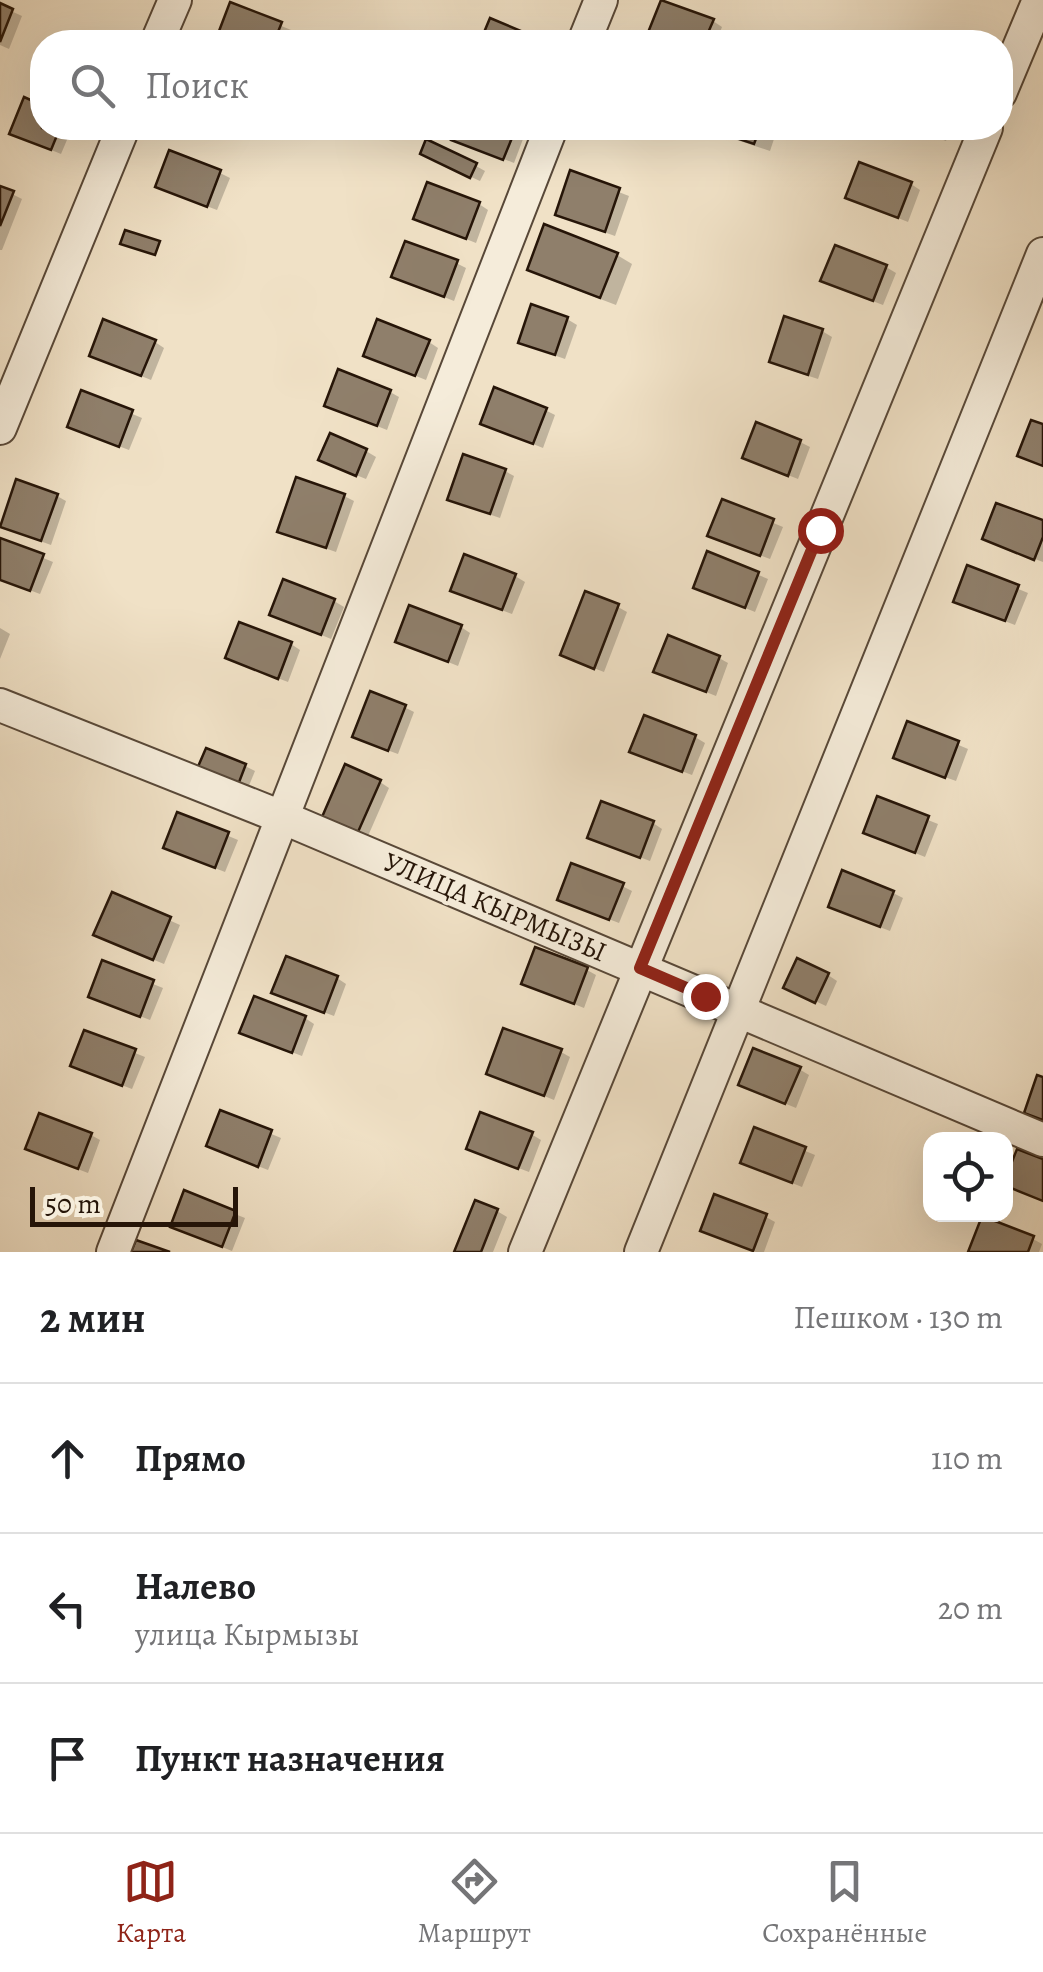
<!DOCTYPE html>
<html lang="ru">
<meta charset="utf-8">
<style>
:root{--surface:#fff;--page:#f2f2f2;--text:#202124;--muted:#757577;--line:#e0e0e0;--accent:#8f2418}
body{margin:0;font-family:Alegreya,serif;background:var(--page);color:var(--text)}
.controls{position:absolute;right:30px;bottom:30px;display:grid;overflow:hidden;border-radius:20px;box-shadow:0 10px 40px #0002}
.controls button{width:90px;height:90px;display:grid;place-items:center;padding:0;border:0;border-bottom:2px solid var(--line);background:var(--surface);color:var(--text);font:50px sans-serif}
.scale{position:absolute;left:30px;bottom:25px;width:208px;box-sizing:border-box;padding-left:10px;border:5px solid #261508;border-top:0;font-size:28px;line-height:35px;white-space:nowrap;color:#261508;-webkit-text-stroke:8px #f5ecda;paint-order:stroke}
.stop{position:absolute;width:30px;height:30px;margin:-22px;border:8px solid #8f2418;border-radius:50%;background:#fff}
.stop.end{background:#8f2418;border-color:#fff;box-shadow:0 2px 10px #0008}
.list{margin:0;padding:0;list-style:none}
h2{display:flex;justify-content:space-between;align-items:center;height:130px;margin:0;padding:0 40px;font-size:42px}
h2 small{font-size:32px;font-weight:400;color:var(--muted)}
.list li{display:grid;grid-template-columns:65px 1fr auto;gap:30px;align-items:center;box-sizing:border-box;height:150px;padding:0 40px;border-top:2px solid var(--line)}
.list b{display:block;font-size:38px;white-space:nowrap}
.list p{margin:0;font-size:32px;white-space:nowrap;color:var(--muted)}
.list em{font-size:32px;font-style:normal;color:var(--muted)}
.icon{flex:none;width:55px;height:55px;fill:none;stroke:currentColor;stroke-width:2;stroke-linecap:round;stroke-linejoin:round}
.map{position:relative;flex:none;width:1043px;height:1252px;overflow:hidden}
.search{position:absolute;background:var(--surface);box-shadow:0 10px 40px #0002;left:30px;right:30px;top:30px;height:110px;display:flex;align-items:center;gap:25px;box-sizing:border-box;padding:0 35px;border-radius:40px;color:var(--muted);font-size:38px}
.sheet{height:580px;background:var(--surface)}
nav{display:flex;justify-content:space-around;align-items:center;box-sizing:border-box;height:140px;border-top:2px solid var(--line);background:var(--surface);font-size:28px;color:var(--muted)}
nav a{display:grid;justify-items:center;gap:5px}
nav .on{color:var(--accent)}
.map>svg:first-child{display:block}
.shadow{fill:#0003}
.building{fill:#8f7f6b;stroke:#261508;stroke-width:2.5}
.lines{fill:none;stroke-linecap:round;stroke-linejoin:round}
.minor-casing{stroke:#584838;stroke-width:36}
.minor{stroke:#f5ecda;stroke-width:32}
.route{stroke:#8f2418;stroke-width:12}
.labels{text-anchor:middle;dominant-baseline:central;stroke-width:8;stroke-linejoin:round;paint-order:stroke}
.street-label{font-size:28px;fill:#261508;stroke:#f5ecda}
</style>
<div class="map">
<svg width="1043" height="1252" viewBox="0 0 1043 1252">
<rect width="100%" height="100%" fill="#f0e1c6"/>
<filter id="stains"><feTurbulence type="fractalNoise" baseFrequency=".002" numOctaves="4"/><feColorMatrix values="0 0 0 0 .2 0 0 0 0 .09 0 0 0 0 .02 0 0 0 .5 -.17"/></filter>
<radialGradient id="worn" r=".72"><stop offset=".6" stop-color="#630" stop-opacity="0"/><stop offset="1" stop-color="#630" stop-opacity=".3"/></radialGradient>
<g class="shadow">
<path d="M231 5 291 30 286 42H227L219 38Z"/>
<path d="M0 6 22 16 9 49 0 45Z"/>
<path d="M713 21 722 27 716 42H667L660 40Z"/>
<path d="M26 101 42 107V128H72L61 154 22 138Z"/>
<path d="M458 128H520L526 131 514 163 454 139Z"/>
<path d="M701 128H772L777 130 770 151Z"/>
<path d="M910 128H951L946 141Z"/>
<path d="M432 159 476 166 485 171 480 181Z"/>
<path d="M220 173 230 178 217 210 167 191Z"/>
<path d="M572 174 629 196 615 236 567 219Z"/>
<path d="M911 184 920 190 908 222 858 202Z"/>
<path d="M0 188 22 199 2 250H0Z"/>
<path d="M479 204 488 210 476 243 426 223Z"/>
<path d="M617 255 632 264 616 305 545 278 530 269Z"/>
<path d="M456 263 466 268 454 301 404 281Z"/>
<path d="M886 267 896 273 883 305 833 286Z"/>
<path d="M567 319 577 325 565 359 531 347Z"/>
<path d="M786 319 822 331 832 337 818 379 781 367 772 361Z"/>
<path d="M155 342 164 348 151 380 102 360Z"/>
<path d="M429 342 438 348 426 380 376 360Z"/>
<path d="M390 392 399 397 387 430 337 410Z"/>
<path d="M82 393 142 418 129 450 79 431Z"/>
<path d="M545 410 555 415 543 448 493 428Z"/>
<path d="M800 442 810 447 798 479 755 462Z"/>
<path d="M366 451 376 457 366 479 331 465Z"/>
<path d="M505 471 514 476 500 518 460 504 450 499Z"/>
<path d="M57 496 66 501 51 545 12 531Z"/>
<path d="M344 496 354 501 336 552 290 536 281 531Z"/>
<path d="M723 502 783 527 770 559 720 540Z"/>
<path d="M1043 523V562L995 544Z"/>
<path d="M0 540 53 562 40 594 0 579Z"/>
<path d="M709 554 768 579 755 612 706 592Z"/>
<path d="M968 568 1028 593 1015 625 965 606Z"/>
<path d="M515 576 525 582 512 614 462 595Z"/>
<path d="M334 601 344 607 331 639 272 614Z"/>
<path d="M618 607 627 612 604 672 573 660Z"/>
<path d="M461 627 470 633 458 666 408 646Z"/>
<path d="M0 628 10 634 0 659Z"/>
<path d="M291 644 300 650 288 682 238 663Z"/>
<path d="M719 658 728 663 716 696 666 676Z"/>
<path d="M404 707 414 712 398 754 365 742Z"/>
<path d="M909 724 968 749 956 781 906 763Z"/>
<path d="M695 737 705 743 692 775 642 756Z"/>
<path d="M245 766 255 771 248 788 201 768Z"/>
<path d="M380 782 389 788 368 836 335 821Z"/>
<path d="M878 800 938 824 925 857 876 837Z"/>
<path d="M178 815 238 840 225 872 176 853Z"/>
<path d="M653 823 662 829 650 861 600 842Z"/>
<path d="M622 886 632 891 619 923 570 904Z"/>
<path d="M893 893 903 898 890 931 841 912Z"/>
<path d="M113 895 180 925 164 964 106 940Z"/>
<path d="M103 964 163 988 150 1020 101 1001Z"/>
<path d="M587 970 596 975 584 1008 534 988Z"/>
<path d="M828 975 837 981 826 1006 796 992Z"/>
<path d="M337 978 346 984 334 1016 284 997Z"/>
<path d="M305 1018 314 1024 302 1056 252 1037Z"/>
<path d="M85 1033 145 1057 132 1089 82 1070Z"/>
<path d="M561 1052 570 1057 554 1100 489 1073Z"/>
<path d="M799 1069 809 1075 796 1108 750 1089Z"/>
<path d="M221 1113 281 1138 268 1170 219 1151Z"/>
<path d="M755 1130 815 1155 802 1187 752 1167Z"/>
<path d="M531 1134 541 1140 529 1172 479 1153Z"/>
<path d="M91 1135 100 1140 88 1173 38 1154Z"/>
<path d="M185 1194 245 1218 232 1251 182 1231Z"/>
<path d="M497 1211 507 1217 493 1252H457Z"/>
<path d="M766 1217 775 1222 764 1252H756L713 1235Z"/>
<path d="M1033 1239 1042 1244 1039 1252H970Z"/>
</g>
<g class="building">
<path d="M661 0 714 19 704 42H666L647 35Z"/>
<path d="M230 2 282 22 274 42H226L216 39Z"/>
<path d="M0 3 13 9 0 42Z"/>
<path d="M490 18 535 37 533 42H480Z"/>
<path d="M24 97 42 105V128H60L51 150 9 134Z"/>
<path d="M456 128H516L503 160 451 140Z"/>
<path d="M706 128H760L754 144Z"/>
<path d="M426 139 477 163 470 178 420 154Z"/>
<path d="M169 150 221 170 207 207 155 187Z"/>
<path d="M859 162 912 182 898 218 845 198Z"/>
<path d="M570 170 620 188 605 232 555 215Z"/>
<path d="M427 182 480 202 466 239 413 219Z"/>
<path d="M0 186 14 191 0 226Z"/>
<path d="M544 224 618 253 600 298 527 270Z"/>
<path d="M125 230 160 241 155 255 120 244Z"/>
<path d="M405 241 458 260 444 297 391 277Z"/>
<path d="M835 245 887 265 873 301 820 281Z"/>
<path d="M531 304 568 317 555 355 518 343Z"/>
<path d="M784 316 823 329 808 375 769 362Z"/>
<path d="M103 319 156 340 141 376 89 356Z"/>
<path d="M377 319 430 340 415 376 363 356Z"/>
<path d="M338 369 391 390 377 426 324 406Z"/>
<path d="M494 387 547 408 533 444 480 424Z"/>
<path d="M81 390 133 410 119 447 67 427Z"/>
<path d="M1031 420 1043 424V466L1017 456Z"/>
<path d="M756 422 801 440 788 476 742 458Z"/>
<path d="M330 433 367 449 356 476 318 460Z"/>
<path d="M463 454 506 469 490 514 447 500Z"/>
<path d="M296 477 345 494 326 548 277 532Z"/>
<path d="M16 479 58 494 41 541 0 527Z"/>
<path d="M722 499 774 519 760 556 707 536Z"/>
<path d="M996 503 1043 520V537L1034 560 982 539Z"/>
<path d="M0 538 44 554 30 591 0 580Z"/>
<path d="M707 551 759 572 745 608 693 588Z"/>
<path d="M464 554 516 574 502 610 450 591Z"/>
<path d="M967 565 1019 585 1005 621 953 602Z"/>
<path d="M283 579 335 599 321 635 269 615Z"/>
<path d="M585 591 619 604 594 669 560 655Z"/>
<path d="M409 605 462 625 448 662 395 642Z"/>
<path d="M239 622 292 642 278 679 225 658Z"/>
<path d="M668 635 720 656 706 692 653 672Z"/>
<path d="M370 691 406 705 388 751 352 737Z"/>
<path d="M644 715 696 735 682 772 629 752Z"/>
<path d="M907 721 959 741 945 778 893 758Z"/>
<path d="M206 748 246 764 238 785 197 769Z"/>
<path d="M345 764 381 780 358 832 322 817Z"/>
<path d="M877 796 929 816 915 853 863 833Z"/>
<path d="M601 801 654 821 640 858 587 838Z"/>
<path d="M177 812 229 832 215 868 163 848Z"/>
<path d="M571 863 624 883 609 920 557 900Z"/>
<path d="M842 870 894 891 880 927 828 907Z"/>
<path d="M112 892 171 917 153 960 93 935Z"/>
<path d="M535 947 588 967 574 1004 521 984Z"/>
<path d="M286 956 338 976 324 1013 271 993Z"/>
<path d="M797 958 829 973 815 1003 783 988Z"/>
<path d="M102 960 154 980 140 1017 88 997Z"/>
<path d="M254 996 306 1016 292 1053 239 1033Z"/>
<path d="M503 1028 562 1049 544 1096 486 1074Z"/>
<path d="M84 1030 136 1049 122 1086 70 1066Z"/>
<path d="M753 1048 801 1067 785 1104 738 1085Z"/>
<path d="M1037 1075 1043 1077V1120L1024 1113Z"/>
<path d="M220 1110 272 1130 258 1167 206 1146Z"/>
<path d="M480 1112 533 1132 518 1169 466 1149Z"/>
<path d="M39 1113 92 1133 78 1169 25 1149Z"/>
<path d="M754 1127 806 1147 792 1183 740 1163Z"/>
<path d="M1017 1149 1043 1159V1201L1006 1186V1177Z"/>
<path d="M184 1190 236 1211 222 1247 170 1227Z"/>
<path d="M714 1194 767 1214 753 1251 700 1231Z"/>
<path d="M475 1200 498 1209 481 1252H454Z"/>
<path d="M982 1216 1034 1236 1028 1252H968Z"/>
<path d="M136 1240 170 1252H131Z"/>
</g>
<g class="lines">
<g class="minor-casing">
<g id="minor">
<path d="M157 42 175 0"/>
<path d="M584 42 601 0"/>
<path d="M1000 93 1039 0"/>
<path d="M0 428 123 128"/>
<path d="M0 705 284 818 1043 1140"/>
<path d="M113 1252 551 128"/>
<path d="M525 1252 986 128"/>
<path d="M641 1252 1043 254"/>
</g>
</g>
<use href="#minor" class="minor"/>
</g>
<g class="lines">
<path class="route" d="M705 996 640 968 820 530"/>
</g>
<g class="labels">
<g class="street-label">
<text transform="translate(495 907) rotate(23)">УЛИЦА КЫРМЫЗЫ</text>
</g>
</g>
<rect width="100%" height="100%" filter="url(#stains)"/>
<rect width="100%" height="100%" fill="url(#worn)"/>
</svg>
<div class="controls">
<button><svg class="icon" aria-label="locate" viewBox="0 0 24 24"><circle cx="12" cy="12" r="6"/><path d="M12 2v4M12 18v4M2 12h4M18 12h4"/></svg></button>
</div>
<div class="scale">50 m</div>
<div class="stop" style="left:820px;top:530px"></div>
<div class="stop end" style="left:705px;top:996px"></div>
<div class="search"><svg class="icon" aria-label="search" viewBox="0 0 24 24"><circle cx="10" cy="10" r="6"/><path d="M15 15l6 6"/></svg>Поиск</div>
</div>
<section class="sheet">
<h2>2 мин<small>Пешком · 130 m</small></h2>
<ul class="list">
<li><svg class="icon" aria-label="ahead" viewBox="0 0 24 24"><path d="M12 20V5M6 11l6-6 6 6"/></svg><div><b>Прямо</b></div><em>110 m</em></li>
<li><svg class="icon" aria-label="left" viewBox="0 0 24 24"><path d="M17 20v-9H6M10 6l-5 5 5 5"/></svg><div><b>Налево</b><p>улица Кырмызы</p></div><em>20 m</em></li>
<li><svg class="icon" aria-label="arrive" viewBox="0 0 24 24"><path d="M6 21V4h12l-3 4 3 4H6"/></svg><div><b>Пункт назначения</b></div></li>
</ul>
</section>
<nav>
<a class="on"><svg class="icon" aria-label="map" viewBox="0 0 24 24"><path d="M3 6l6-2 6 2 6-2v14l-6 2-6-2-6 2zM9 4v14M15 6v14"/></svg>Карта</a>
<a><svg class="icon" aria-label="directions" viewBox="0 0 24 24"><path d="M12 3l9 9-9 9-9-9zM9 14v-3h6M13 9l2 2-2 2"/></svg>Маршрут</a>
<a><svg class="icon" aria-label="saved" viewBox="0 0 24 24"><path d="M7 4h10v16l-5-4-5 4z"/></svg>Сохранённые</a>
</nav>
